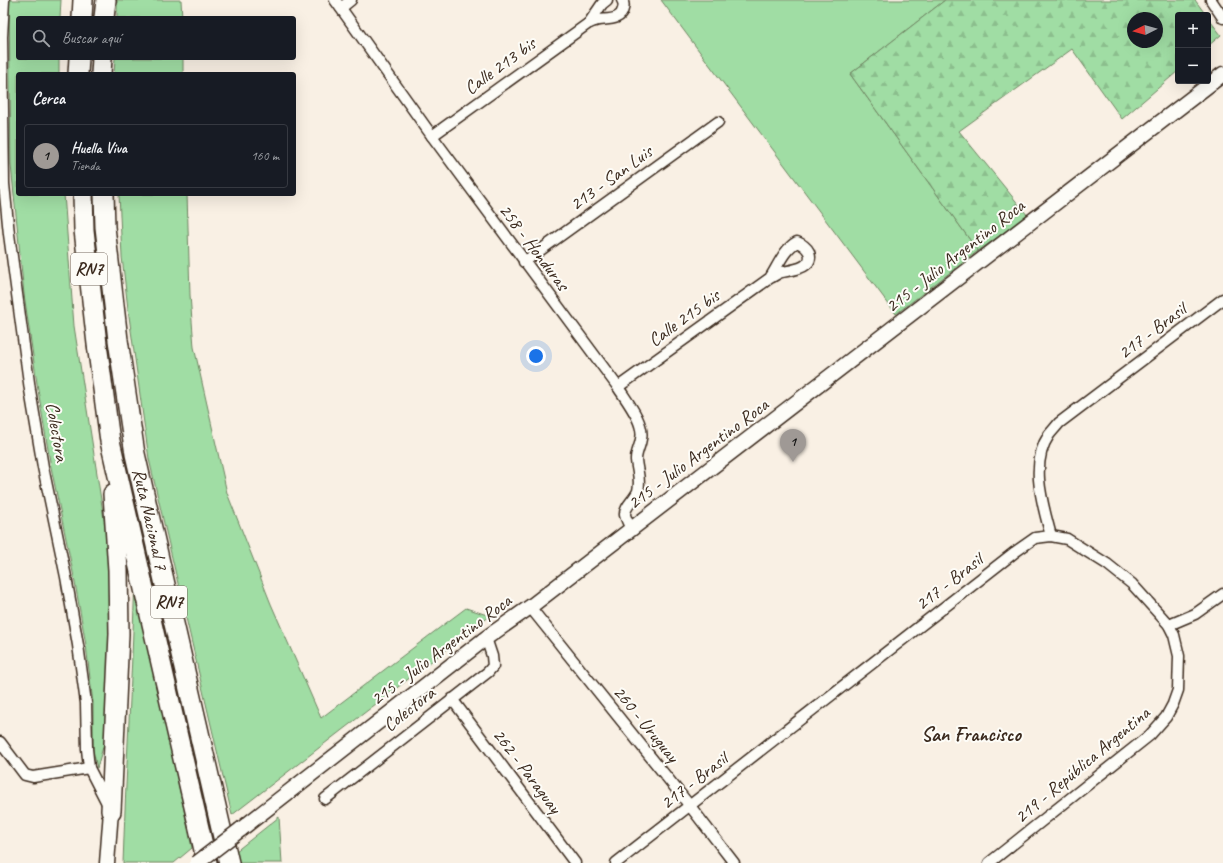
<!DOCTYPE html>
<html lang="es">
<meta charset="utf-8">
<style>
:root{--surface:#171b24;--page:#242831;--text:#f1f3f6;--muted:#9ea1a6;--line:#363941;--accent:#9f9995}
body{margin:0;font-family:Caveat,sans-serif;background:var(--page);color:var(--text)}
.controls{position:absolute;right:12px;top:12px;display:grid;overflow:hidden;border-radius:4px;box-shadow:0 4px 16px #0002}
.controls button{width:36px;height:36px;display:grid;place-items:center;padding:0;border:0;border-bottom:1px solid var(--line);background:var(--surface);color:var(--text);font:20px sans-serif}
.compass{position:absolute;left:1127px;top:12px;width:36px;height:36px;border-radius:50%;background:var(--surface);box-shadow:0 4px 16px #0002;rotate:265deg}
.you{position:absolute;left:536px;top:356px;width:14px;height:14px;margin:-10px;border:3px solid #fff;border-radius:50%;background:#1a73e8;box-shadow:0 0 0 6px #1a73e833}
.badge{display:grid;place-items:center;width:26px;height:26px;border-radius:50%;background:var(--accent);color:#111;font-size:13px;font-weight:700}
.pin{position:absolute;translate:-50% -33px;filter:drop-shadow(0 1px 2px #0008)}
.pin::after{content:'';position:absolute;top:21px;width:14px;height:12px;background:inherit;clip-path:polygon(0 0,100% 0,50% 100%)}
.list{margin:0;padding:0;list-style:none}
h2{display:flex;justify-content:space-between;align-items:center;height:52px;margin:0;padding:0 16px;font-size:17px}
h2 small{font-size:13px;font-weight:400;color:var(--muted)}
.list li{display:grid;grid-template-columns:26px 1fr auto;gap:12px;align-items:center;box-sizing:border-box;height:64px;margin:0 8px 8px;padding:0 8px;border:1px solid var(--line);border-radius:4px}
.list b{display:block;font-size:15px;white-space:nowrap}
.list p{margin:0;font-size:13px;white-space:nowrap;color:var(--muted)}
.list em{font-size:13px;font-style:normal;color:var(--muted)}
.icon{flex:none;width:22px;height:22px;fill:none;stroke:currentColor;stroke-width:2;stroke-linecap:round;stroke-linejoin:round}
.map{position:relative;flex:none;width:1223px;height:863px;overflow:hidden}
.search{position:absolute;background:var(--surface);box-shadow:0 4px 16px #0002;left:16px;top:16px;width:280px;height:44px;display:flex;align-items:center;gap:10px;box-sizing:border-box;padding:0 14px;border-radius:4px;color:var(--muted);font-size:15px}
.panel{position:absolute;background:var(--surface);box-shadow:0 4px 16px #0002;left:16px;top:72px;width:280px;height:124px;border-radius:4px}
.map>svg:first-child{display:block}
.green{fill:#a0dda4;stroke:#6e8461}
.forest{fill:url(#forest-firs);stroke:#6e8461;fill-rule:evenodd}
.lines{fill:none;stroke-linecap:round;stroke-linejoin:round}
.street-casing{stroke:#3b2a1e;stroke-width:13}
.secondary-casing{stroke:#3b2a1e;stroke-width:17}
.highway-casing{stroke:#3b2a1e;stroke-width:22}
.street{stroke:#fdfcf7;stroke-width:10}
.secondary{stroke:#fdfcf7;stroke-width:14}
.highway{stroke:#fdfcf7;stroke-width:19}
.secondary-bridge-casing{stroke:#3b2a1e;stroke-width:17;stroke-linecap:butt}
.secondary-bridge{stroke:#fdfcf7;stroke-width:14}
.labels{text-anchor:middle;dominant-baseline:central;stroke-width:4;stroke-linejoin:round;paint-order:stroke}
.shield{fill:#fdfcf7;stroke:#75695f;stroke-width:1}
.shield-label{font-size:18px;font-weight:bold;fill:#3b2a1e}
.street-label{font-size:19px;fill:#3b2a1e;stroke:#fdfcf7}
.neighbourhood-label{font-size:20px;font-weight:bold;fill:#3b2a1e;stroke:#fdfcf7}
</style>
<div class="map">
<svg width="1223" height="863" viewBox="0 0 1223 863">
<defs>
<pattern id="forest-firs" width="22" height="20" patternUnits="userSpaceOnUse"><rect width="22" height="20" fill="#a0dda4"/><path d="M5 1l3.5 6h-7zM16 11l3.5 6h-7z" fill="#8bbe8d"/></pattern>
</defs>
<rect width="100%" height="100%" fill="#f9f0e4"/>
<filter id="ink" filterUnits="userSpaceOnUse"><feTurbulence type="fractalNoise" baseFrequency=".025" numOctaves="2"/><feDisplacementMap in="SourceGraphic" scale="8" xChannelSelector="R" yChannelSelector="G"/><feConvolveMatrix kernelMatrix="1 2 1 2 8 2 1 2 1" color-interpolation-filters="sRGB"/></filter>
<g filter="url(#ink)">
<g class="green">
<path d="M9 0H61L60 18H18V58H59V74H18V194H64L74 326 104 519 111 576 110 664 105 740 97 768 93 750V703L86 645 74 577 51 467 38 390 24 294 11 165Z"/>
<path d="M117 0H181L182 18H117Z"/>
<path d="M661 0H945L850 74 978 251 896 314Z"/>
<path d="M115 58H183V74H114Z"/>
<path d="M119 194H187L190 295 194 347 227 493 271 604 321 718 434 632 466 608 490 616 232 815 149 459 128 309 122 257Z"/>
<path d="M135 579 192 848 174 863H123C126 768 132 674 135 579Z"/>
<path d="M279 817 282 863H238L235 852Z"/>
</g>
<g class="forest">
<path d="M945 0H1195L1206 15H1178V71L1122 119 1072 49 959 131 1028 216 978 251 850 74ZM1133 18H1157V42H1133Z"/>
<path d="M1208 18 1221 35 1208 46Z"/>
</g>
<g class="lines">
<g class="street-casing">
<g id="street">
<path d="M4 0 2 37 4 184 9 234 17 294 30 390 43 467 66 577 78 645 86 703 87 749 89 768 108 805"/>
<path d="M335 0 432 136 618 387C626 400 645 423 641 439 640 447 636 452 636 460 637 472 641 478 638 491 635 499 624 507 625 515 626 519 629 525 631 529"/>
<path d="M1211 0 1223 18"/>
<path d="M341 8 351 0"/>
<path d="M589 23 602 4 607 0"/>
<path d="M432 136 589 23C591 23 593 21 595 21 604 18 621 22 623 9 624 6 624 3 622 0"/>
<path d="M524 262 718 122"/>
<path d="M618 387 770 278C774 276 778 273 782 272 792 270 815 268 809 252 806 246 802 244 797 242 784 249 778 266 770 278"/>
<path d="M1051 536C1043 505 1029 464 1049 435 1052 431 1056 427 1059 423L1223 299"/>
<path d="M530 607 690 806 734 863"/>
<path d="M1169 625 1195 614 1223 594"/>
<path d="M452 699 575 863"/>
<path d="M0 742 25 775 33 777 89 768"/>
<path d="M325 799 488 672 493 666 492 656 486 638"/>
<path d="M616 863 1015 552 1035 538 1051 536 1067 539 1107 564 1132 584 1169 625 1174 635 1179 656 1178 690 1173 704 1166 717 1150 735 989 863"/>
</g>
</g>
<g class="secondary-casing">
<g id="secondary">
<path d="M240 830 486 638 530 607 1223 74"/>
<path d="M107 863 111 811"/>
</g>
</g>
<g class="highway-casing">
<g id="highway">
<path d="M82 18 83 0"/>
<path d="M104 18 106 0"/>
<path d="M78 74 79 58"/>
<path d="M101 74 102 58"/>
<path d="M83 194 84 230 97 344 110 441 207 863"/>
<path id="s1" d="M104 194 105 227 118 340 135 454 229 863"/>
<path d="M111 811 119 634 118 570 113 494"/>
</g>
</g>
<use href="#street" class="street"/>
<use href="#secondary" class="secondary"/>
<use href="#highway" class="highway"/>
<g class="secondary-bridge-casing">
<path id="secondary-bridge" d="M197 863 240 830"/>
</g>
<use href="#secondary-bridge" class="secondary-bridge"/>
</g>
</g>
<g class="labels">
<g class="shield">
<rect x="71" y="253" width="36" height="32" rx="3"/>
<rect x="151" y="586" width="36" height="32" rx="3"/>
</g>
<g class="shield-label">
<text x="89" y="269">RN7</text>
<text x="169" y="602">RN7</text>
</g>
<g class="street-label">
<text transform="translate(500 66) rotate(-36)">Calle 213 bis</text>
<text transform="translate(611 178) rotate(-36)">213 - San Luis</text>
<text transform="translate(534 247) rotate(53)">258 - Honduras</text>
<text transform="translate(955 256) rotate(-38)">215 - Julio Argentino Roca</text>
<text transform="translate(684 318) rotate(-36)">Calle 215 bis</text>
<text transform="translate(1152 331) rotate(-37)">217 - Brasil</text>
<text transform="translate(57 432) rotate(80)">Colectora</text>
<text transform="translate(698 454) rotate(-37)">215 - Julio Argentino Roca</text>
<text stroke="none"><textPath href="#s1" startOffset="329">Ruta Nacional 7</textPath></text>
<text transform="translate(949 582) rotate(-38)">217 - Brasil</text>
<text transform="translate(441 650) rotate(-37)">215 - Julio Argentino Roca</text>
<text transform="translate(409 709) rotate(-38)">Colectora</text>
<text transform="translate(646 724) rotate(51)">260 - Uruguay</text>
<text transform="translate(1082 765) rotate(-40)">219 - República Argentina</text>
<text transform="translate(527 771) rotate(53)">262 - Paraguay</text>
<text transform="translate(694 781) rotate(-38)">217 - Brasil</text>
</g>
<g class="neighbourhood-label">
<text x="971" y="734">San Francisco</text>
</g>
</g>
</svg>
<div class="controls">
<button>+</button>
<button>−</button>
</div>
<svg class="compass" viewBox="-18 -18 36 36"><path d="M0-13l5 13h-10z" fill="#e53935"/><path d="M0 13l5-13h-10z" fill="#9ea1a6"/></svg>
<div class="you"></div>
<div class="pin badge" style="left:793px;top:462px">1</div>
<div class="search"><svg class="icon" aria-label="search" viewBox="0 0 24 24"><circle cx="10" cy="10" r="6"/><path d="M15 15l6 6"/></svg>Buscar aquí</div>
<section class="panel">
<h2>Cerca<small></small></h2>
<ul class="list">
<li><span class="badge">1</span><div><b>Huella Viva</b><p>Tienda</p></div><em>160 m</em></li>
</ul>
</section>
</div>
